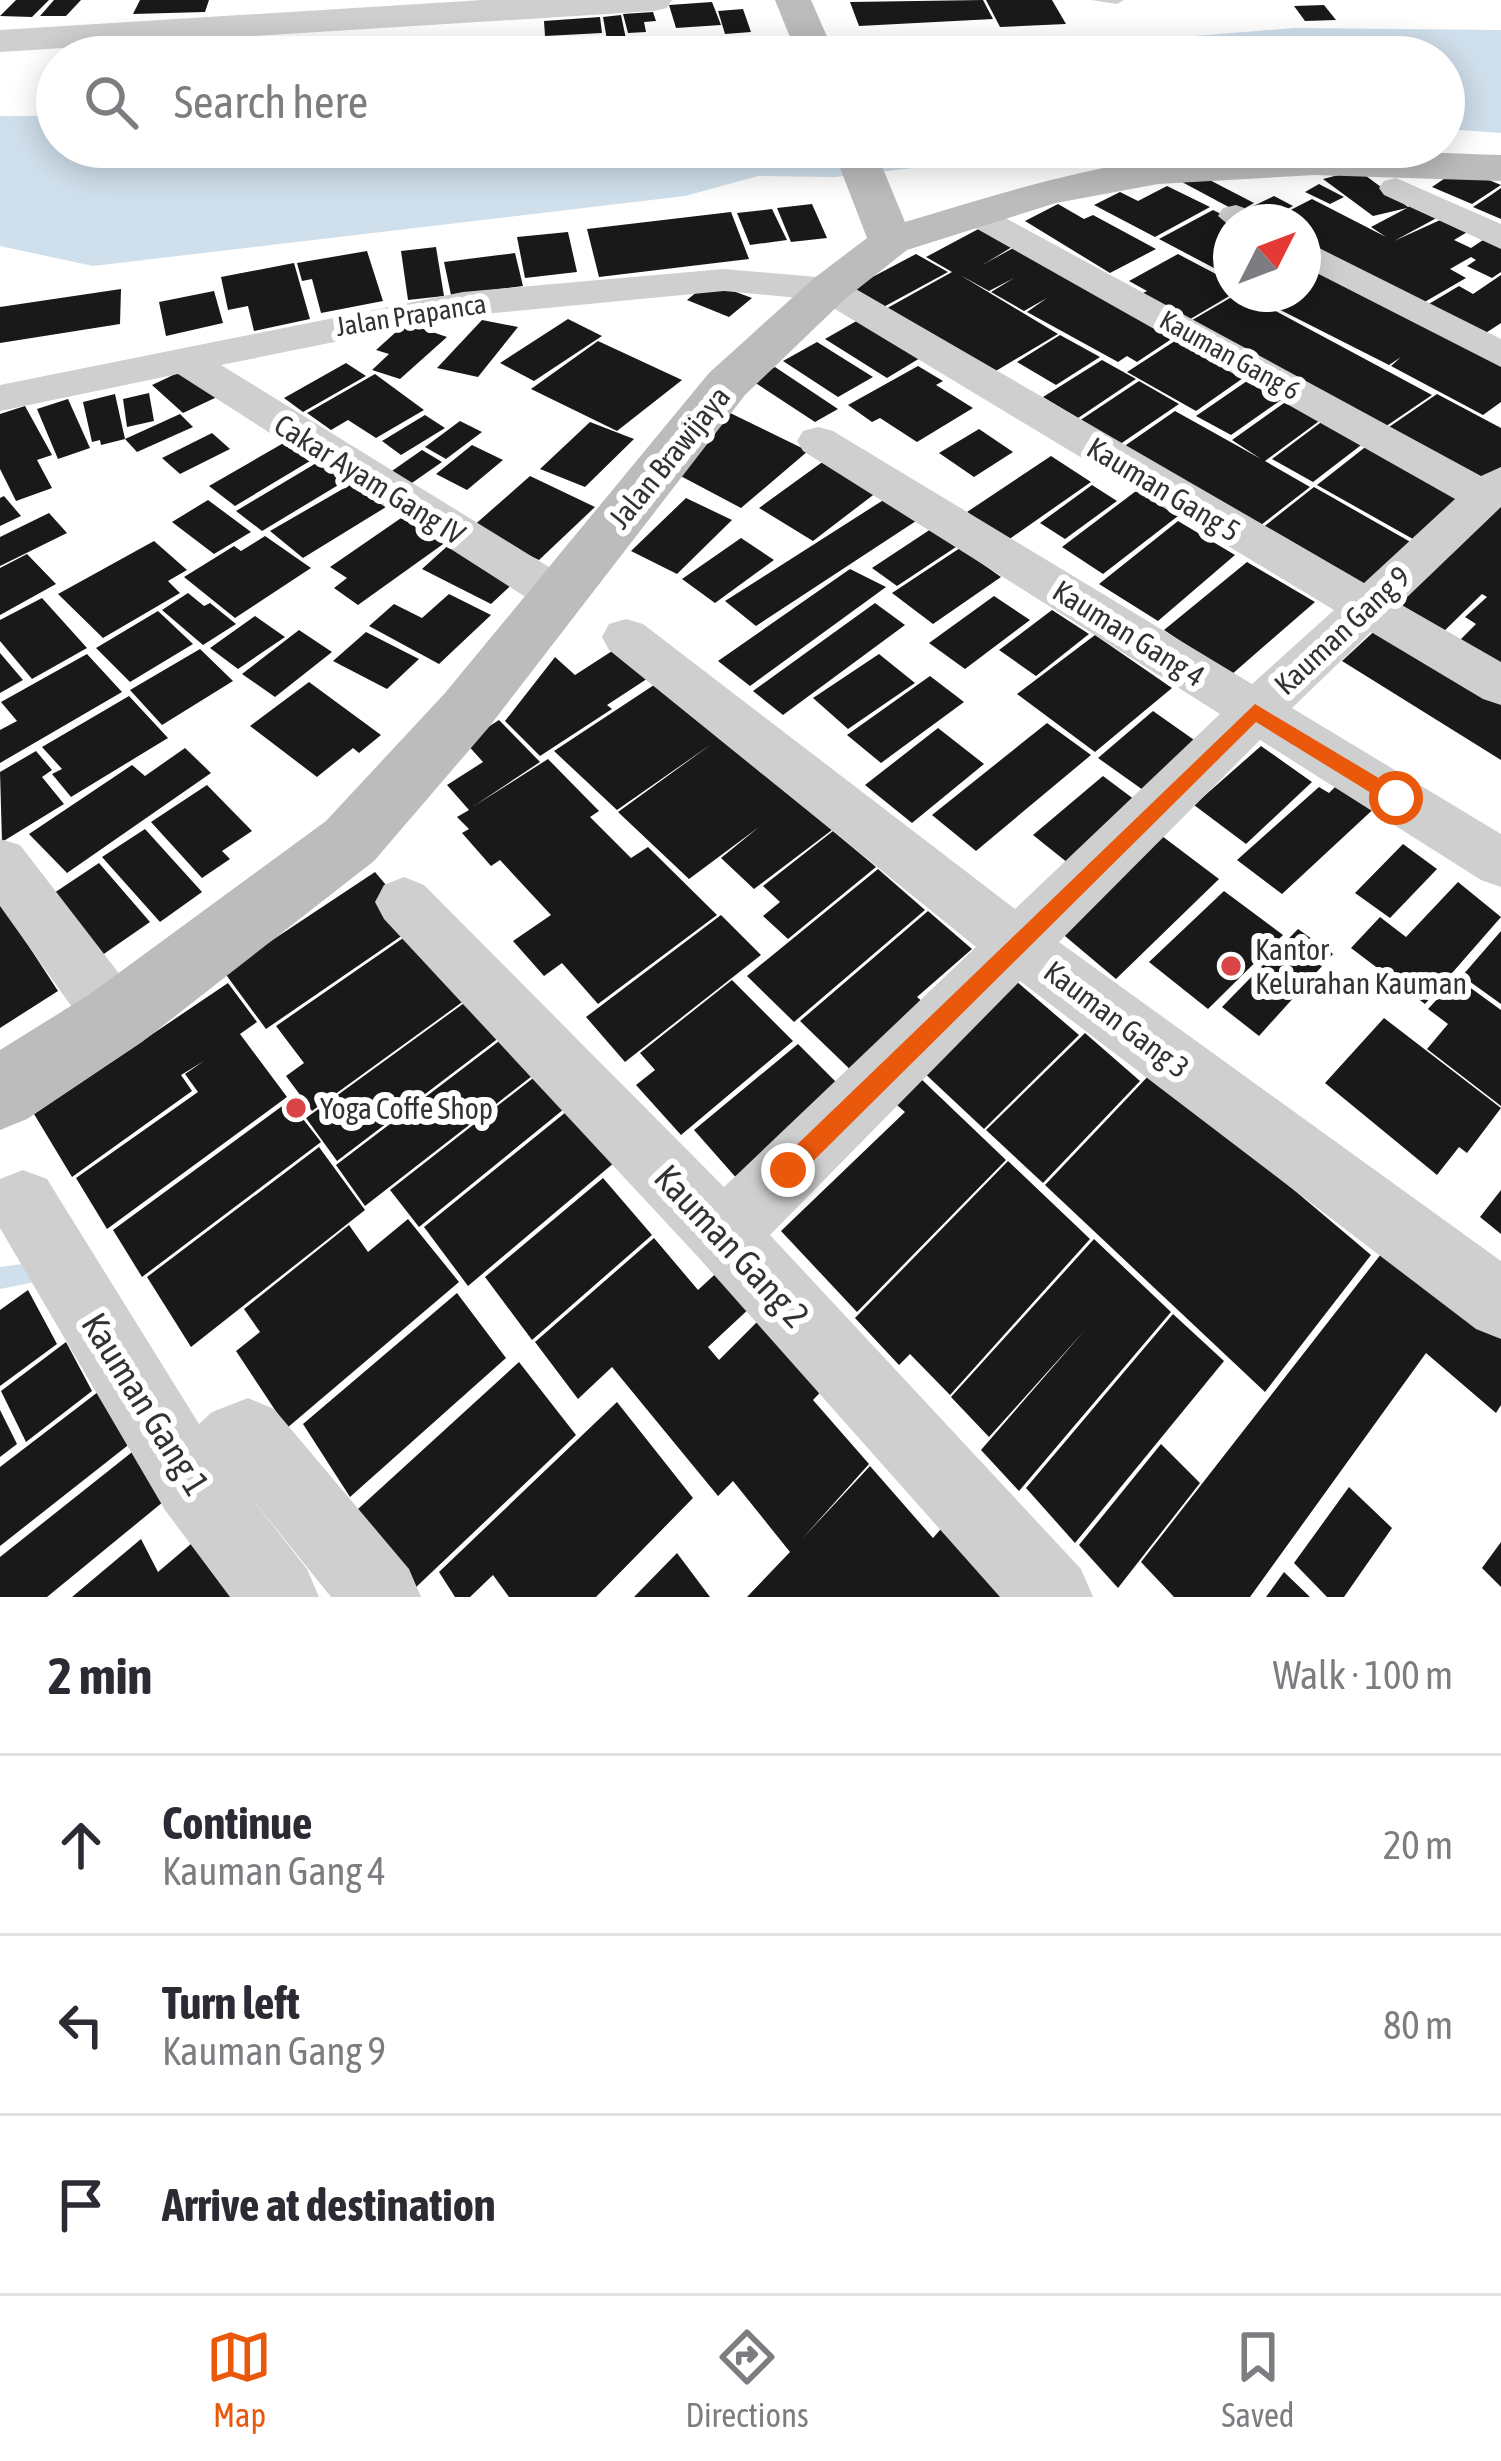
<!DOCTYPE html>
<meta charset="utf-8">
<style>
:root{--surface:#fff;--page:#f2f2f3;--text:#2b2b33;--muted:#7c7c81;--line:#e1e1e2;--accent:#ea580c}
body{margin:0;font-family:"Asap Condensed",sans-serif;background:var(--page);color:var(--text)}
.compass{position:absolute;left:1213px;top:204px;width:108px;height:108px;border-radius:50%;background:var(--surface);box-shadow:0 6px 30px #0003;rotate:48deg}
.stop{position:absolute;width:36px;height:36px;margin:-27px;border:9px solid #ea580c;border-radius:50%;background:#fff}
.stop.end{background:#ea580c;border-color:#fff;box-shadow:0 3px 12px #0008}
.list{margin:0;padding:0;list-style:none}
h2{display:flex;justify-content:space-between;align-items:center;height:156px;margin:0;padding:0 48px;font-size:51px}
h2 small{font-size:39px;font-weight:400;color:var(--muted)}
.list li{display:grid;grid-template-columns:78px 1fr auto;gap:36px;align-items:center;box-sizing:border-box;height:180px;padding:0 48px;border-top:3px solid var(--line)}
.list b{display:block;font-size:45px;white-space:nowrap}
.list p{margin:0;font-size:39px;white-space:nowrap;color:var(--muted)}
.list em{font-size:39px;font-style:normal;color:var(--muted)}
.icon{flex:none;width:66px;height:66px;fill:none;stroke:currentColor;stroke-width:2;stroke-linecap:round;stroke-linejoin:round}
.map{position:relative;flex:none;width:1501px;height:1597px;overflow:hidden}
.search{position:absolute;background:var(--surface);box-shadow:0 6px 30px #0003;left:36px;right:36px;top:36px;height:132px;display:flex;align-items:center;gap:30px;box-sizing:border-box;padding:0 42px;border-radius:66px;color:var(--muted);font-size:45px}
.sheet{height:696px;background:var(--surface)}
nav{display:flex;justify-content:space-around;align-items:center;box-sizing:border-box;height:168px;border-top:3px solid var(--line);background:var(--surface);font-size:33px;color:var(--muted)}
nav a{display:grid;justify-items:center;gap:6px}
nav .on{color:var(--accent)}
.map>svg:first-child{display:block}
.water{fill:#cfdfeb}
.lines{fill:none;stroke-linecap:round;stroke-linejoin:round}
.stream{fill:#cfdfeb;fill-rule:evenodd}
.building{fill:#191919}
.service{fill:#cfcfcf;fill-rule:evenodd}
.minor{fill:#cfcfcf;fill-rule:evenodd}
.tertiary{fill:#cfcfcf;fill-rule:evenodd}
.secondary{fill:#bcbcbc;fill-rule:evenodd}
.route{fill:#ea580c}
.poi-dot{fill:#d94447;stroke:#fff;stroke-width:4.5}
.labels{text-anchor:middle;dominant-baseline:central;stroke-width:12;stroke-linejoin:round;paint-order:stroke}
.far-street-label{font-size:27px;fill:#323232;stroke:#fff}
.street-label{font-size:30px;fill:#323232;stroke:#fff}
.poi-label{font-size:30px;fill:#323232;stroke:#fff;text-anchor:start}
.near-street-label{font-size:36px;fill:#323232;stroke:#fff}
</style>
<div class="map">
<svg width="1501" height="1597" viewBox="0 0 1501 1597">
<rect width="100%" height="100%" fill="#fff"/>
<g class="water">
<path d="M1294 28 1501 30V133L1444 129V57H932Z"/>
<path d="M0 116H57V147H1093L835 177 758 176 685 196 93 266 0 246Z"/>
</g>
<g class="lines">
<path class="stream" d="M38 1262 45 1266 49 1273 45 1280 0 1289V1267Z"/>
</g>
<g class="building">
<path d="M16 0H49L32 17 0 16Z"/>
<path d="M54 0H81L66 16H40Z"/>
<path d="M140 0H209L205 12 133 14Z"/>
<path d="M983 0 993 19 859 26 850 2Z"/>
<path d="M986 0H1052L1066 24 1000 27Z"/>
<path d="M712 2 721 25 676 28 669 5Z"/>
<path d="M1324 5 1336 20 1305 21 1294 6Z"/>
<path d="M743 9 751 32 725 34 718 11Z"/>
<path d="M653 12 656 21 644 22 646 32 628 33 623 14Z"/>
<path d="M621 15 626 39 607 40 603 17Z"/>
<path d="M600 17 602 33 545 36 544 21Z"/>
<path d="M1460 168 1501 185 1472 204 1432 187Z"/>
<path d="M1358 170 1408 207 1419 201 1444 214 1394 241 1449 216 1474 228 1454 240 1471 248 1489 236 1501 242V272L1492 278 1467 266 1476 260 1471 257 1450 269 1466 278 1416 307 1303 246V222H1267L1312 199 1386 237 1371 227 1407 208 1373 216 1323 179Z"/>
<path d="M1198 174 1254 203 1238 212 1182 182Z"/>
<path d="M1319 184 1344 197 1330 204 1305 192Z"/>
<path d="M1167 186 1210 207 1155 237 1094 205 1120 192 1138 201Z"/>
<path d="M1501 188V219L1473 207 1491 195Z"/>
<path d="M1274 196 1293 206 1264 221 1245 210Z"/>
<path d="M812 204 827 238 791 242 777 208Z"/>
<path d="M1058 204 1084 219 1093 215 1156 249 1110 273 1025 221Z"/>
<path d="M772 209 787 240 750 245 737 213Z"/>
<path d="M1213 210 1231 219V277L1159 239Z"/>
<path d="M731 212 749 259 599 277 587 229Z"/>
<path d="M984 226 1017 244 984 264 1015 247 1173 338 1137 362 1127 356 1118 362 1027 312 1047 298 1024 311 991 292 1014 278 989 291 960 275 1058 334 989 375 882 311 952 272 926 257Z"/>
<path d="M568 232 577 272 525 278 517 237Z"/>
<path d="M436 247 444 296 408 300 401 251Z"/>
<path d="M367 251 383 301 321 313 312 279 302 281 297 263Z"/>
<path d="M515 253 523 286 451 295 444 262Z"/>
<path d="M916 254 948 272 878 310 846 291Z"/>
<path d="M1178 254 1231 282V295L1182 324 1135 297 1147 291 1129 281Z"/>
<path d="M1303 257 1501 361V402L1483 415 1391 366 1401 357 1389 365 1253 296 1303 294Z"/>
<path d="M294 263 310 319 254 331 248 306 228 310 221 277Z"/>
<path d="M1501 275V323L1478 338 1422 308 1459 286 1473 294Z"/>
<path d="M709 282 752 298 729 317 687 300Z"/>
<path d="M121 289 120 324 0 343V307Z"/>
<path d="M214 291 223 323 166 336 159 302Z"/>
<path d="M1237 294H1244L1432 395 1379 431 1187 323Z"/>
<path d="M867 315 930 352 887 378 825 339Z"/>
<path d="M568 319 602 336 534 381 500 363Z"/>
<path d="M482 320 518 327 478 377 437 368Z"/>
<path d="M406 323 447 337 400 379 372 370 389 354 376 350Z"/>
<path d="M1060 335 1100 357 1056 385 1017 362Z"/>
<path d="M1181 337 1246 376 1196 411 1127 372Z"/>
<path d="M598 341 682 380 617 431 531 389Z"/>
<path d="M817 342 873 377 838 397 783 361Z"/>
<path d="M1102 360 1136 379 1078 418 1043 397Z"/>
<path d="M346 363 366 376 303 412 284 398Z"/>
<path d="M918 366 943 381 936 385 973 408 917 442 880 418 872 422 848 405Z"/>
<path d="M775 367 838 409 815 422 751 380Z"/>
<path d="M186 369 217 397 183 413 152 385Z"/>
<path d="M375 374 424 410 376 438 348 420 331 430 307 413Z"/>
<path d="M1139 381 1179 404 1110 451 1070 427Z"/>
<path d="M1247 381 1281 400 1231 435 1196 416Z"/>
<path d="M149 393 154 421 127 427 123 399Z"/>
<path d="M115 394 125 439 101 445 100 440 92 442 83 402Z"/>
<path d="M1437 394 1501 428V467L1479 484 1389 427Z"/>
<path d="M1291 398 1326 416 1265 461 1310 487 1248 535 1113 454 1175 411 1261 459 1232 440Z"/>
<path d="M68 399 90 448 58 459 37 409Z"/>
<path d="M25 406 52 455 37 460 52 488 16 501 0 469V414Z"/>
<path d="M722 409 808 451 741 508 675 473Z"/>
<path d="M180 414 193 427 137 452 125 439Z"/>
<path d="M425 415 445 428 401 455 382 441Z"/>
<path d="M1328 417 1369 439 1313 482 1272 459Z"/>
<path d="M460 421 482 432 446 459 425 447Z"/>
<path d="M590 422 634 439 585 487 540 469Z"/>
<path d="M979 429 1013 452 974 477 939 453Z"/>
<path d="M212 433 230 449 180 474 162 458Z"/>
<path d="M294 437 320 455 235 506 209 486Z"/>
<path d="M1373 441 1474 496 1420 543 1317 485Z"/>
<path d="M472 445 503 460 467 490 436 474Z"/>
<path d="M422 450 442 462 409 485 389 473Z"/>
<path d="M1051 456 1091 482 1008 540 967 512Z"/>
<path d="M828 458 881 489 813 541 759 508Z"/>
<path d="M323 459 350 478 262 531 236 511Z"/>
<path d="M530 476 595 507 539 560 471 528Z"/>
<path d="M353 483 386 507 303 558 270 531Z"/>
<path d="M1092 485 1117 501 1065 539 1040 523Z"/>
<path d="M1314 487 1414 544 1354 596 1257 532Z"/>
<path d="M1136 491 1178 516 1103 574 1062 547Z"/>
<path d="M4 496 21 516 0 526V498Z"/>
<path d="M686 498 732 520 677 574 631 551Z"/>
<path d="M1501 498V675L1453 647 1476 624 1465 617 1487 597 1482 594 1437 638 1386 608Z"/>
<path d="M885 499 916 521 756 626 725 601Z"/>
<path d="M208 500 251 532 214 554 172 522Z"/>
<path d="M49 513 67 533 0 566V537Z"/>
<path d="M404 516 446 542 358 605 334 588 347 578 330 567Z"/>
<path d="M1178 521 1235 555 1158 621 1099 584Z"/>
<path d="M937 525 962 543 897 586 872 568Z"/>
<path d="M265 536 311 568 235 618 184 577 234 546 241 551Z"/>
<path d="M741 538 774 560 715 603 682 579Z"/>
<path d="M154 541 187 570 168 581 180 593 103 638 58 594Z"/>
<path d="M453 541 523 574 491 604 422 569Z"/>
<path d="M960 548 1001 577 933 624 892 593Z"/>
<path d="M27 554 56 584 0 615V568Z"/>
<path d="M1247 562 1315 602 1231 675 1164 630Z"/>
<path d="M850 569 886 587 750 686 718 661Z"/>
<path d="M188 593 204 606 210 603 236 624 203 645 162 610Z"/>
<path d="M449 594 491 615 439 664 369 626 394 604 422 618Z"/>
<path d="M994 596 1030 620 965 669 929 643Z"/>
<path d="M42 598 87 648 32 679 0 641V620Z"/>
<path d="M875 603 905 625 783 715 753 691Z"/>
<path d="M1052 610 1089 634 1036 676 999 650Z"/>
<path d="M158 611 193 644 130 682 96 648Z"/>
<path d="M255 616 285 637 238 669 210 648Z"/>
<path d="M1382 624 1501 695V760L1342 661Z"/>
<path d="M299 630 332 652 275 697 242 674Z"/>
<path d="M366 632 419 659 387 689 333 661Z"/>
<path d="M1095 635 1172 688 1095 752 1017 694Z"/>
<path d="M626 642 659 671 607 705 612 709 540 756 505 721 555 657 575 675Z"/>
<path d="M200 649 233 681 162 725 130 690Z"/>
<path d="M0 653 23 680 0 693Z"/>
<path d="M87 654 122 692 0 763V730L17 721 1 702Z"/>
<path d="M879 654 915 683 848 729 813 698Z"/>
<path d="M930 676 964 702 881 763 847 735Z"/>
<path d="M309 682 381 735 359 753 353 748 317 777 250 726Z"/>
<path d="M657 683 832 830 754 889 721 858 759 827 689 879 618 812 713 743 617 810 554 751Z"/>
<path d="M129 696 168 738 71 797 52 774 62 769 42 747Z"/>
<path d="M1153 711 1197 742 1143 790 1098 758Z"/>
<path d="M499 720 540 762 474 806 548 759 599 811 590 817 631 858 648 847 717 915 598 1004 562 963 544 976 513 941 551 915 500 860 491 866 462 833 469 829 457 817 469 810 447 785 483 762 465 742Z"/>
<path d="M1047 723 1091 755 976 851 932 815Z"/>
<path d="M938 728 984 764 912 823 865 785Z"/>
<path d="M1261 746 1312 782 1246 844 1194 805Z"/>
<path d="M185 748 211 773 67 873 29 834 132 765 145 776Z"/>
<path d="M36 751 52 770 42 777 64 804 2 842 0 772Z"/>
<path d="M1103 776 1143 806 1073 867 1033 835Z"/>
<path d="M1344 778 1380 803 1282 894 1237 860 1319 787 1329 793Z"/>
<path d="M207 785 252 831 222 851 230 859 202 878 151 822Z"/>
<path d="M145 829 202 892 160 922 102 857Z"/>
<path d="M833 831 876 867 788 939 763 916 780 902 763 886Z"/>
<path d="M1162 836 1219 879 1116 979 1059 931Z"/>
<path d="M1403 844 1437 869 1390 918 1355 893Z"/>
<path d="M99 863 150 922 98 958 48 897Z"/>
<path d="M878 869 925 910 794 1022 747 976Z"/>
<path d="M375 872 419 924 266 1029 224 972Z"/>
<path d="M1458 882 1501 917 1425 1004 1351 948 1380 917 1406 937Z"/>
<path d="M1224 891 1283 935 1208 1009 1149 962Z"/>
<path d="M0 902 58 991 0 1028Z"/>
<path d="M928 911 972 949 917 997 933 1011 859 1078 800 1021Z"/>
<path d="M721 915 761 955 625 1062 586 1017Z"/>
<path d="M422 925 483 987 312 1111 286 1076 304 1063 276 1026Z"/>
<path d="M1298 929 1333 954 1259 1036 1222 1007Z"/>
<path d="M1501 931V1004L1462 976Z"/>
<path d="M1457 978 1501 1010V1106L1427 1049 1448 1024 1428 1009Z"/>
<path d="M732 980 793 1041 681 1135 636 1085 655 1070 640 1053Z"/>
<path d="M1016 981 1079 1035 984 1129 920 1069Z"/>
<path d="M228 983 257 1022 240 1034 287 1097 107 1229 76 1178 198 1092 185 1074 204 1061 181 1075 192 1091 72 1177 34 1114Z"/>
<path d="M482 990 516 1025 337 1161 306 1118Z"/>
<path d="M1384 1018 1501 1108 1467 1153 1459 1147 1437 1175 1325 1083Z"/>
<path d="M519 1026 550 1062 365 1206 336 1165Z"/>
<path d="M1085 1033 1140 1081 1043 1183 986 1130Z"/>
<path d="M798 1044 851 1097 746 1189 694 1130Z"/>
<path d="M551 1064 580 1096 419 1227 390 1190Z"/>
<path d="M1153 1071 1371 1255 1265 1392 1045 1185Z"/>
<path d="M917 1075 1006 1160 857 1312 781 1231 905 1112 890 1099Z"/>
<path d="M582 1099 628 1151 468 1286 424 1227Z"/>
<path d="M289 1101 321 1142 142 1277 113 1230Z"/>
<path d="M319 1147 365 1210 191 1347 147 1277Z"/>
<path d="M1008 1161 1090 1239 950 1395 910 1354 899 1365 855 1318Z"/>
<path d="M603 1178 652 1235 532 1340 485 1277Z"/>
<path d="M1501 1190V1234L1480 1217Z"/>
<path d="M408 1219 459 1282 287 1428 236 1351 260 1332 244 1309 349 1225 368 1252Z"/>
<path d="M1399 1231 1501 1316V1405L1496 1413 1426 1353 1250 1597H1174L1141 1562Z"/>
<path d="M654 1238 698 1290 737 1254 769 1290 708 1347 719 1360 771 1308 833 1379 813 1400 869 1464 802 1539 870 1466 933 1538 961 1506 1044 1597H747L790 1552 733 1481 718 1496 612 1367 578 1399 535 1342Z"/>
<path d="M1094 1239 1171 1312 1019 1491 981 1450 1085 1330 989 1437 951 1397Z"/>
<path d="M28 1290 57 1344 0 1386V1310Z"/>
<path d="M457 1293 506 1358 350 1497 303 1424Z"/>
<path d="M1173 1314 1224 1361 1075 1543 1026 1488Z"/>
<path d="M66 1342 92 1391 26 1442 1 1391Z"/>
<path d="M519 1362 576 1435 412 1591 358 1509Z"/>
<path d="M111 1382 141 1435 0 1546V1467Z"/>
<path d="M617 1402 693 1498 596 1597H509L493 1575 470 1597H455L439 1572Z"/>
<path d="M0 1410 17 1444 0 1457Z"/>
<path d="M146 1441 174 1493 47 1597H0V1557Z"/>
<path d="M1161 1444 1200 1483 1118 1588 1079 1545Z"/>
<path d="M1349 1487 1392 1528 1344 1597H1327L1294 1563Z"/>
<path d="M212 1526 252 1597H72L141 1539 158 1572Z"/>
<path d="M1501 1542V1587L1482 1568Z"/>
<path d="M677 1553 710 1597H634Z"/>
<path d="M1284 1572 1310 1597H1266Z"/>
</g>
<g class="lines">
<path class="service" d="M1091 0H1124L1117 4Z"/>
<g class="minor">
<path d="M1396 178 1501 224V249L1384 195 1379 188 1384 181Z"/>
<path d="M976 202 1481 476 1501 467V507L1400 604 1501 662V705L1483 699 1371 632 1292 708 1501 834V887L1481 880 1260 740 1059 942 1501 1261V1339L1476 1329 1020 981 770 1235 1081 1569 1093 1597H1000L699 1258 384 919 375 902 384 885 404 877 424 885 724 1187 976 947 609 650 602 637 609 624 626 619 643 624 1015 909 1220 714 803 451 797 441 803 431 818 427 833 431 1252 684 1334 610 820 300 724 291 463 316 221 365 575 583 582 595 575 607 558 612 541 607 178 374 0 411V385L463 292 724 269 829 278 842 281 1364 583 1455 499 963 221 958 213 963 205Z"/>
<path d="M1236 205 1261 214 1266 222H1231V227L1218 216 1223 208Z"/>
<path d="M1303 240 1501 339V367L1303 266Z"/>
<path d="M0 839 20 845 138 998 146 1018 138 1038 116 1046 94 1038 0 906Z"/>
<path d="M23 1170 47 1179 199 1424 212 1412 248 1398 274 1409 409 1569 421 1597H331L249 1495 307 1569 319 1597H230L165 1510 0 1228V1179Z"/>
</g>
<path class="tertiary" d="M483 0H672L667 8 654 11 0 52V30Z"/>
<g class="secondary">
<path d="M775 0H811L836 57H798Z"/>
<path d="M832 147H874L905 222C988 197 1068 172 1153 159 1267 142 1387 152 1501 155V181L1314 175 1158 184 1056 203 907 250 845 299 745 395 489 727 374 861 142 1042 27 1119 0 1130V1050L90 994 326 821 445 693 709 373 813 279 867 238Z"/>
</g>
</g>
<path class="route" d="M1255 704 1402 792V804H1389L1256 722 796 1178H780V1161Z"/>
<g class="poi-dot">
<circle cx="1231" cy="966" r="12"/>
<circle cx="296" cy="1108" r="12"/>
</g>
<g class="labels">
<g class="far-street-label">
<text transform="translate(411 315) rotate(-9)">Jalan Prapanca</text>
<text transform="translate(1230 355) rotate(29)">Kauman Gang 6</text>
</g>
<g class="street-label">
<text transform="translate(669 457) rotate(-51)">Jalan Brawijaya</text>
<text transform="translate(370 479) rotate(32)">Cakar Ayam Gang IV</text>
<text transform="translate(1164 489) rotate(31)">Kauman Gang 5</text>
<text transform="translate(1342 630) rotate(-43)">Kauman Gang 9</text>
<text transform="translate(1129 633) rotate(32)">Kauman Gang 4</text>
<text transform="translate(1117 1019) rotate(37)">Kauman Gang 3</text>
</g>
<g class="poi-label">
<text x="1255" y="949">Kantor<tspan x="1255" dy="34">Kelurahan Kauman</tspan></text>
<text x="320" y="1108">Yoga Coffe Shop</text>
</g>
<g class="near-street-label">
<text transform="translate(732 1246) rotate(47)">Kauman Gang 2</text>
<text transform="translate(146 1404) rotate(58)">Kauman Gang 1</text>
</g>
</g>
</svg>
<svg class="compass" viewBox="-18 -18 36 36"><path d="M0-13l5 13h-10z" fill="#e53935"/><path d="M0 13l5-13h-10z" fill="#7c7c81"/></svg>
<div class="stop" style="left:1396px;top:798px"></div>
<div class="stop end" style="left:788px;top:1170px"></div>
<div class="search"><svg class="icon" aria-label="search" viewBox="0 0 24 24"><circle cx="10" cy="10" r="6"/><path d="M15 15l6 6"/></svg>Search here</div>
</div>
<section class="sheet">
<h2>2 min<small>Walk · 100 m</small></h2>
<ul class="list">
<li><svg class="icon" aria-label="ahead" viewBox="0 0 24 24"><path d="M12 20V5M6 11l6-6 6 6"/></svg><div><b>Continue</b><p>Kauman Gang 4</p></div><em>20 m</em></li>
<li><svg class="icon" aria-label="left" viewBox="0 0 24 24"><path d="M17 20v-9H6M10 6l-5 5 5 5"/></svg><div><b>Turn left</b><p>Kauman Gang 9</p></div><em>80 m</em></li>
<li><svg class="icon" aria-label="arrive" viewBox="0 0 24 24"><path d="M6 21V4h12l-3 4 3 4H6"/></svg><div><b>Arrive at destination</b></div></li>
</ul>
</section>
<nav>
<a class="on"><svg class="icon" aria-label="map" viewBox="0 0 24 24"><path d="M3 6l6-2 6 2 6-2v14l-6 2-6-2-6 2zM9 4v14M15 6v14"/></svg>Map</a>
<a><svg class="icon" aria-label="directions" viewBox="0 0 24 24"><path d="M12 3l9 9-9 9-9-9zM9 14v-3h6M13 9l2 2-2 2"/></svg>Directions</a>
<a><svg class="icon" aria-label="saved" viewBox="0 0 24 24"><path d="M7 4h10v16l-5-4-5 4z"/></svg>Saved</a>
</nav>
